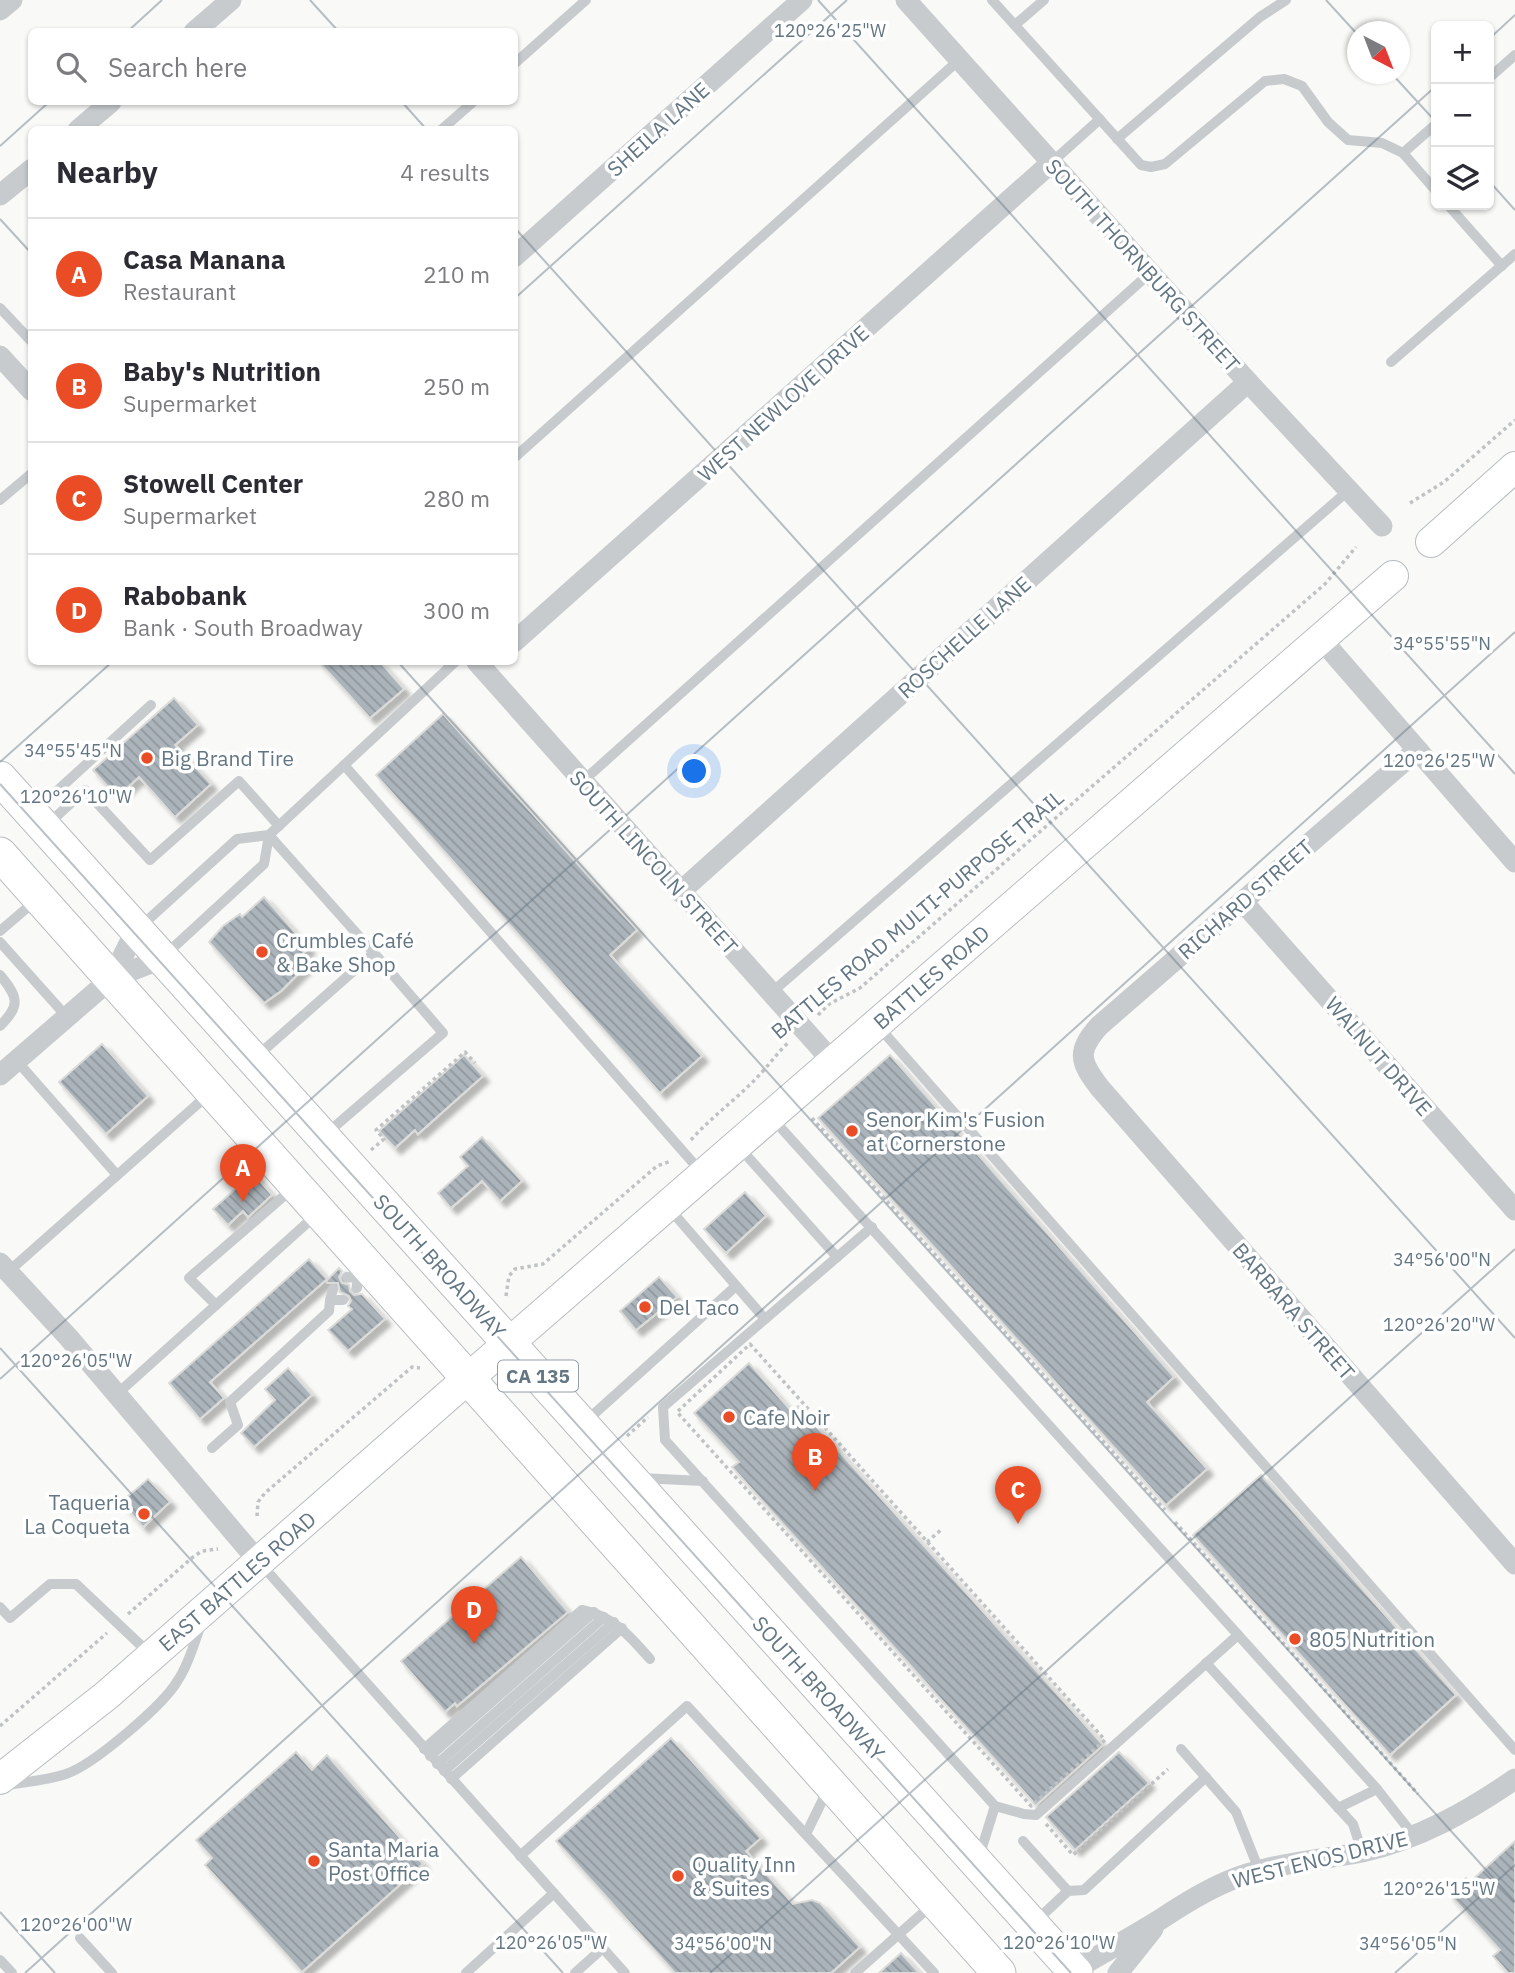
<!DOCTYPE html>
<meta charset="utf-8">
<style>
:root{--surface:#fff;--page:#f2f2f3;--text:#2b2b33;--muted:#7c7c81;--line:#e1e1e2;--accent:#ea4d26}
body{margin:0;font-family:"IBM Plex Sans",sans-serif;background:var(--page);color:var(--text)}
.controls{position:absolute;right:21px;top:21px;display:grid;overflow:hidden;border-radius:10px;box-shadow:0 2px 5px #0004}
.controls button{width:63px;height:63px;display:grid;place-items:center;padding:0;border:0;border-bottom:2px solid var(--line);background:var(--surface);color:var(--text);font:35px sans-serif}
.compass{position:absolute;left:1347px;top:21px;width:63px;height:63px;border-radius:50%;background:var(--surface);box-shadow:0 2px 5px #0004;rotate:138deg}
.you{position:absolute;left:695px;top:772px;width:24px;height:24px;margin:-18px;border:5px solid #fff;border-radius:50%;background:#1a73e8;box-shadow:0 0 0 10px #1a73e833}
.badge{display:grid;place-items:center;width:46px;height:46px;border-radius:50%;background:var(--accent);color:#fff;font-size:23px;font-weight:700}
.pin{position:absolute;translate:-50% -58px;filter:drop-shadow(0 2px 4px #0008)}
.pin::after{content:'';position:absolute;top:37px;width:24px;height:21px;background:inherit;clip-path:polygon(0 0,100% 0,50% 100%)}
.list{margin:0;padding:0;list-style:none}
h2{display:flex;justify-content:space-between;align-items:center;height:91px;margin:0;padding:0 28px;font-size:30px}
h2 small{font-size:23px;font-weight:400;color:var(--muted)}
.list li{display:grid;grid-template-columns:46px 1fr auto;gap:21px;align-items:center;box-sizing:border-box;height:112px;padding:0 28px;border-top:2px solid var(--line)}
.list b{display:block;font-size:26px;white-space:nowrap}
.list p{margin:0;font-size:23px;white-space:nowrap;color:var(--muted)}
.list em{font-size:23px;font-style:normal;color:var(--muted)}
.icon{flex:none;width:38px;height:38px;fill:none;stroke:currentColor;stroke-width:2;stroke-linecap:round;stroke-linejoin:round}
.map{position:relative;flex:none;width:1515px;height:1973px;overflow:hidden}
.search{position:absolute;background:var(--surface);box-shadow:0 2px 5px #0004;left:28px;top:28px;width:490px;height:77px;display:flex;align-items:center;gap:18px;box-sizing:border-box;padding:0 24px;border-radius:10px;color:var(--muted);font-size:26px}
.panel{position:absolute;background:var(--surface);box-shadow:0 2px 5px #0004;left:28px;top:126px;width:490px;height:539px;border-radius:10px}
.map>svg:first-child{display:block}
.building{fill:url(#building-back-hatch);stroke:#dbdbd9;stroke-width:2;filter:url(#shadow)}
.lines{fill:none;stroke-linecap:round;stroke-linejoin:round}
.secondary-casing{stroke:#b7bdc1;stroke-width:32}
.primary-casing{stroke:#b8bdc0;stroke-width:35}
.path{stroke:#c0c3c5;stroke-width:3.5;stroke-dasharray:3.5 3.5;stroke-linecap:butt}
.lane{stroke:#c7cbce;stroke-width:10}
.street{stroke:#c7cbce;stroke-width:21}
.secondary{stroke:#fff;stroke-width:30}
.primary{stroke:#fff;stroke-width:33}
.ticks{fill:none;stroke:#637683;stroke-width:2;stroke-opacity:0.45}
.poi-dot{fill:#ea4d26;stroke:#fff;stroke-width:2.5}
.labels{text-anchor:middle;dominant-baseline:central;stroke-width:7;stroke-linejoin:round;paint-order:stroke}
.shield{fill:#fff;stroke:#929fa8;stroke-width:2}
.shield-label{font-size:19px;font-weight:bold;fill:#637683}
.street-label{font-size:21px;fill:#637683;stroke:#fff}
.poi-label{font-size:21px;fill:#637683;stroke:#fff;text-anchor:start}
.ticks-label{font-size:18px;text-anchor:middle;fill:#637683;stroke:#fff;stroke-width:7;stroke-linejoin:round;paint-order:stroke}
</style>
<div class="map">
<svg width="1515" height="1973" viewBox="0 0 1515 1973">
<defs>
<pattern id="building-back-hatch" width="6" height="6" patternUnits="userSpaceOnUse" patternTransform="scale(1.75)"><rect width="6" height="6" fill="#abb4ba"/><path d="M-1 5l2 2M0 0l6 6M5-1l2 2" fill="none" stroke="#8f979d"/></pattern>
<filter id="shadow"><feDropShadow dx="6" dy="6" stdDeviation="2" flood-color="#0004"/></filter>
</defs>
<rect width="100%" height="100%" fill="#f9f9f7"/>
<g class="building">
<path d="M319 662H380L404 689 370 718Z"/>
<path d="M174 698 198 725 175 745 211 784 175 817 139 777 117 797 93 770Z"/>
<path d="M443 714 637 930 610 955 702 1056 660 1093 376 775Z"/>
<path d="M264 897 309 948 301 955 309 963 281 991 264 1003 209 942 223 926 240 914 242 917Z"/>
<path d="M102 1044 148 1096 106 1134 59 1082Z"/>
<path d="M464 1055 483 1076 418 1134 415 1130 395 1148 379 1131Z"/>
<path d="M890 1055 1174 1377 1147 1402 1207 1469 1166 1505 818 1118Z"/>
<path d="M482 1137 522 1181 500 1201 482 1181 451 1208 438 1193 468 1166 460 1157Z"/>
<path d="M253 1173 272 1195 248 1217 243 1211 228 1225 213 1209Z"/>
<path d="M745 1192 766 1216 726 1253 704 1229Z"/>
<path d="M309 1259 327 1279 210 1382 224 1398 200 1419 169 1383Z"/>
<path d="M339 1268 342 1271 339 1277 342 1283 349 1285 350 1291 354 1295 362 1294 385 1319 348 1351 328 1330 352 1309 348 1306 351 1301 349 1296 340 1292 338 1283H328L326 1281Z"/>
<path d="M659 1277 677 1297 636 1330 620 1311Z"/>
<path d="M749 1363 792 1412 798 1406 1103 1745 1036 1805 732 1467 739 1462 694 1413Z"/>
<path d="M288 1368 312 1395 254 1447 241 1433 275 1400 265 1389Z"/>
<path d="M1261 1475 1456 1695 1390 1755 1193 1535Z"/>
<path d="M148 1479 170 1502 143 1527 121 1502Z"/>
<path d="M521 1557 568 1612 457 1706 455 1703 445 1712 401 1661Z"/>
<path d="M671 1738 761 1838 746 1851 793 1904 812 1900 820 1903 860 1947 831 1973H675L556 1841Z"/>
<path d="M296 1752 312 1770 327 1755 423 1864 302 1972 205 1865 212 1858 196 1840Z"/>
<path d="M1119 1752 1149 1783 1075 1850 1046 1817Z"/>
<path d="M1515 1841V1973H1508L1493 1956 1500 1950 1449 1894 1466 1878 1470 1882Z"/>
<path d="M901 1953 919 1973H879Z"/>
</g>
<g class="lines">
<g class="secondary-casing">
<g id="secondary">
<path d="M1431 542 1515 467"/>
<path d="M0 1779 107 1695 449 1395 1393 576"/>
</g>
</g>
<g class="primary-casing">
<g id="primary">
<path d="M0 778 1076 1973"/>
<path d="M0 854 999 1973"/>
</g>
</g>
<g class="path">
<path d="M1410 503 1444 482 1515 420"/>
<path d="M818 1015 829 1004 860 988 1325 584 1356 547"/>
<path d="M812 1118 1165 1510"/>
<path d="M691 1140C713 1115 741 1096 763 1071 772 1061 779 1051 789 1042"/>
<path d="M371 1150 384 1139 376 1130 465 1052 475 1063"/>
<path d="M506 1296 509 1276 515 1269 543 1264 657 1166 671 1161"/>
<path d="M750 1344 1105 1740 1031 1806 677 1412Z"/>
<path d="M627 1436 648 1417"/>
<path d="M257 1516 258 1502 265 1493 412 1367 420 1368"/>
<path d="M1175 1522 1418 1794"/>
<path d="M927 1542 942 1529"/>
<path d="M128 1614 193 1557 202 1551 218 1549"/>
<path d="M0 1726 107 1633"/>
<path d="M1046 1824 1073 1855 1168 1769"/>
</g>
<g class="lane">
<path d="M992 0 1141 165 1151 167 1165 164 1265 81 1284 79 1302 86 1328 122 1348 140 1382 143 1403 153 1436 124"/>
<path d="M1015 25 1044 0"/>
<path d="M514 64 586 0"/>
<path d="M1489 78 1515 55"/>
<path d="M441 130 473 102"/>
<path d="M1117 139 1260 17 1286 0"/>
<path d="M1403 153 1436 191"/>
<path d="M1051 163 1100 119"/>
<path d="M1448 205 1502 266"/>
<path d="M0 308 32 342"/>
<path d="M1391 362 1515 254"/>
<path d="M514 458 959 60"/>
<path d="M0 500 32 473"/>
<path d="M344 765 702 1173"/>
<path d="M583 781 1150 273"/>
<path d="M34 812 151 705"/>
<path d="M47 825 85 790 150 860 239 781 279 826"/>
<path d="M140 927 237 839 269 835 455 662"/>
<path d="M0 931 35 901"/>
<path d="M0 942 67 1017"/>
<path d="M164 956 264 864 269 835"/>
<path d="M0 975C18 997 21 1005 0 1026"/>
<path d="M771 993 1349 490"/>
<path d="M878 1026 1515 1750"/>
<path d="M256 1057 374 953 269 835"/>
<path d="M16 1060 117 1175"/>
<path d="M772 1118 1377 1789 1414 1836"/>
<path d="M326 1134 443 1033 374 953"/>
<path d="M739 1147 837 1257"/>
<path d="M668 1207 765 1319"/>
<path d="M872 1227 663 1407 665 1440 995 1806 1024 1814 1036 1815 1238 1635"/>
<path d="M8 1272 210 1093"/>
<path d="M347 1277 357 1278V1288"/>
<path d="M333 1289 330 1300H343"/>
<path d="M216 1305 316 1215"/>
<path d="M117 1394 216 1305 189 1278 292 1189"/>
<path d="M584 1423 736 1286"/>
<path d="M212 1448 238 1425 230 1402 329 1311 330 1300"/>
<path d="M640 1478 703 1481"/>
<path d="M259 1562 625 1973"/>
<path d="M0 1607 10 1618 50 1584H76L150 1654"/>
<path d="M1206 1663 1353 1824 1362 1852"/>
<path d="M424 1749 582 1610C613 1616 630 1636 650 1659"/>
<path d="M1181 1749 1236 1812 1259 1870"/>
<path d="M430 1756 594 1612"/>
<path d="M437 1764 604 1617"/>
<path d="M444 1771 614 1622"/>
<path d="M451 1779 622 1628"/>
<path d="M7 1785C26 1782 48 1780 66 1774 93 1765 164 1705 178 1680 189 1664 194 1643 201 1625"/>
<path d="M1338 1808 1377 1789"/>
<path d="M806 1834 828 1789"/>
<path d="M1023 1841 1068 1891 1084 1890 1206 1777"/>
<path d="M520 1856 687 1706 934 1973"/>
<path d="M979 1857 995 1806"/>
<path d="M1035 1922 1068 1891"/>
<path d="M80 1938 112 1973"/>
<path d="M0 1960 12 1973"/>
<path d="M466 1973 554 1893"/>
<path d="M575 1973 603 1948"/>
<path d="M855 1973 934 1903"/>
</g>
<g class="street">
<path d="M906 0 1248 382 1382 526"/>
<path d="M0 10 12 0"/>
<path d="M194 32 231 0"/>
<path d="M78 130 111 102"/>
<path d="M0 195 32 169"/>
<path d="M514 257 802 0"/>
<path d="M0 356 32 391"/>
<path d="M1321 639 1515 862"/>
<path d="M514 642 1051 163"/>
<path d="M477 662 833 1062"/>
<path d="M1416 751 1099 1026C1076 1052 1080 1062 1100 1088L1515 1564"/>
<path d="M680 892 1248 382"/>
<path d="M1243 902 1515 1210"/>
<path d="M112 978 136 930"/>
<path d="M0 1075 112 978 162 959"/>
<path d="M0 1263 69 1338 259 1562"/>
<path d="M1074 1970C1103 1953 1132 1937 1161 1919 1182 1905 1203 1892 1226 1882 1269 1863 1316 1861 1362 1852 1419 1839 1467 1812 1515 1779"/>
<path d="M1118 1973 1153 1929"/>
</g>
<use href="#secondary" class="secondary"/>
<use href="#primary" class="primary"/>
</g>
<path class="ticks" d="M310 0 339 32M818 0 1515 774M1326 0 1358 35M127 32 162 0M1489 39 1515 15M1392 74 1436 122M402 102 427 130M0 146 49 102M1489 181 1515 210M0 219 32 254M514 227 1515 1338M514 299 847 0M398 662 1515 1902M0 762 112 662M0 784 1071 1973M0 1348 563 1973M0 1379 1436 86M0 1912 55 1973M25 1973 1515 632M710 1973 1515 1249M1395 1973 1515 1865"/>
<g class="poi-dot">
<circle cx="147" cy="758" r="7"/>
<circle cx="262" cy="952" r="7"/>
<circle cx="852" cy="1131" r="7"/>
<circle cx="645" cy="1307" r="7"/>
<circle cx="729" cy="1417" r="7"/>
<circle cx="144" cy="1514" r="7"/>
<circle cx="1295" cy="1639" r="7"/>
<circle cx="314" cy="1861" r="7"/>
<circle cx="678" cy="1876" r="7"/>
</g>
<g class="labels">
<rect class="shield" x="498" y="1360.5" width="80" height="31" rx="5"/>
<g class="shield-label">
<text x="538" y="1376">CA 135</text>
</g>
<g class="street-label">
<text transform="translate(658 129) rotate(-42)">SHEILA LANE</text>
<text transform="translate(1143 265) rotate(48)">SOUTH THORNBURG STREET</text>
<text transform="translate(783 403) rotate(-42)">WEST NEWLOVE DRIVE</text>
<text transform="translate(964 637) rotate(-42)">ROSCHELLE LANE</text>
<text transform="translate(654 862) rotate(48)">SOUTH LINCOLN STREET</text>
<text transform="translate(1245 899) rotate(-41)">RICHARD STREET</text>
<text transform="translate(917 914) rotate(-40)">BATTLES ROAD MULTI-PURPOSE TRAIL</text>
<text transform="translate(931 977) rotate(-41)">BATTLES ROAD</text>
<text transform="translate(1379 1056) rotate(49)">WALNUT DRIVE</text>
<text transform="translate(440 1266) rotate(48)">SOUTH BROADWAY</text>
<text transform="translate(1294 1311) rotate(49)">BARBARA STREET</text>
<text transform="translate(237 1581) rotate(-41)">EAST BATTLES ROAD</text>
<text transform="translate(819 1688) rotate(48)">SOUTH BROADWAY</text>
<text transform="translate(1320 1859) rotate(-14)">WEST ENOS DRIVE</text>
</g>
<g class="poi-label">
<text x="161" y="758">Big Brand Tire</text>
<text x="276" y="940">Crumbles Café<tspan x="276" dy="24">&amp; Bake Shop</tspan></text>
<text x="866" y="1119">Senor Kim's Fusion<tspan x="866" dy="24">at Cornerstone</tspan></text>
<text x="659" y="1307">Del Taco</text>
<text x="743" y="1417">Cafe Noir</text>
<text x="130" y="1502" text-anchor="end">Taqueria<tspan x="130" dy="24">La Coqueta</tspan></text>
<text x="1309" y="1639">805 Nutrition</text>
<text x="328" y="1849">Santa Maria<tspan x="328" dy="24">Post Office</tspan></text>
<text x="692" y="1864">Quality Inn<tspan x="692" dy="24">&amp; Suites</tspan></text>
</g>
</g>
<g class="ticks-label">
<text x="830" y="37">120°26'25"W</text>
<text x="1442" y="650">34°55'55"N</text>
<text x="73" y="757">34°55'45"N</text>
<text x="1439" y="767">120°26'25"W</text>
<text x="76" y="803">120°26'10"W</text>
<text x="1442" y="1266">34°56'00"N</text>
<text x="1439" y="1331">120°26'20"W</text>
<text x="76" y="1367">120°26'05"W</text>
<text x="1439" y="1895">120°26'15"W</text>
<text x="76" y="1931">120°26'00"W</text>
<text x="551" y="1949">120°26'05"W</text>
<text x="1059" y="1949">120°26'10"W</text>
<text x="723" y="1950">34°56'00"N</text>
<text x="1408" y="1950">34°56'05"N</text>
</g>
</svg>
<div class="controls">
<button>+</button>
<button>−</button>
<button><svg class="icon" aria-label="layers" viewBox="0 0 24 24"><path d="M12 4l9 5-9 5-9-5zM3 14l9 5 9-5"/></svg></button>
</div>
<svg class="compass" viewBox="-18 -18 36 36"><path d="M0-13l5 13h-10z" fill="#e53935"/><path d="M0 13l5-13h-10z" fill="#7c7c81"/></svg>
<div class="you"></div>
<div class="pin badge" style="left:243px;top:1202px">A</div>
<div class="pin badge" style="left:815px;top:1491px">B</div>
<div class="pin badge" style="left:1018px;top:1524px">C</div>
<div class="pin badge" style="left:474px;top:1644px">D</div>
<div class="search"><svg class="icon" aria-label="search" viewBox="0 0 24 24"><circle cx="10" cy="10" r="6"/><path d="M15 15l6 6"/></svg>Search here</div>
<section class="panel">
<h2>Nearby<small>4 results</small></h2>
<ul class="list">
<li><span class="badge">A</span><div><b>Casa Manana</b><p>Restaurant</p></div><em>210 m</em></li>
<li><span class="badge">B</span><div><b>Baby's Nutrition</b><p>Supermarket</p></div><em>250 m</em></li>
<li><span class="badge">C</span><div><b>Stowell Center</b><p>Supermarket</p></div><em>280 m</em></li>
<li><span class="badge">D</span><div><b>Rabobank</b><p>Bank · South Broadway</p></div><em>300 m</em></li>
</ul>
</section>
</div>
